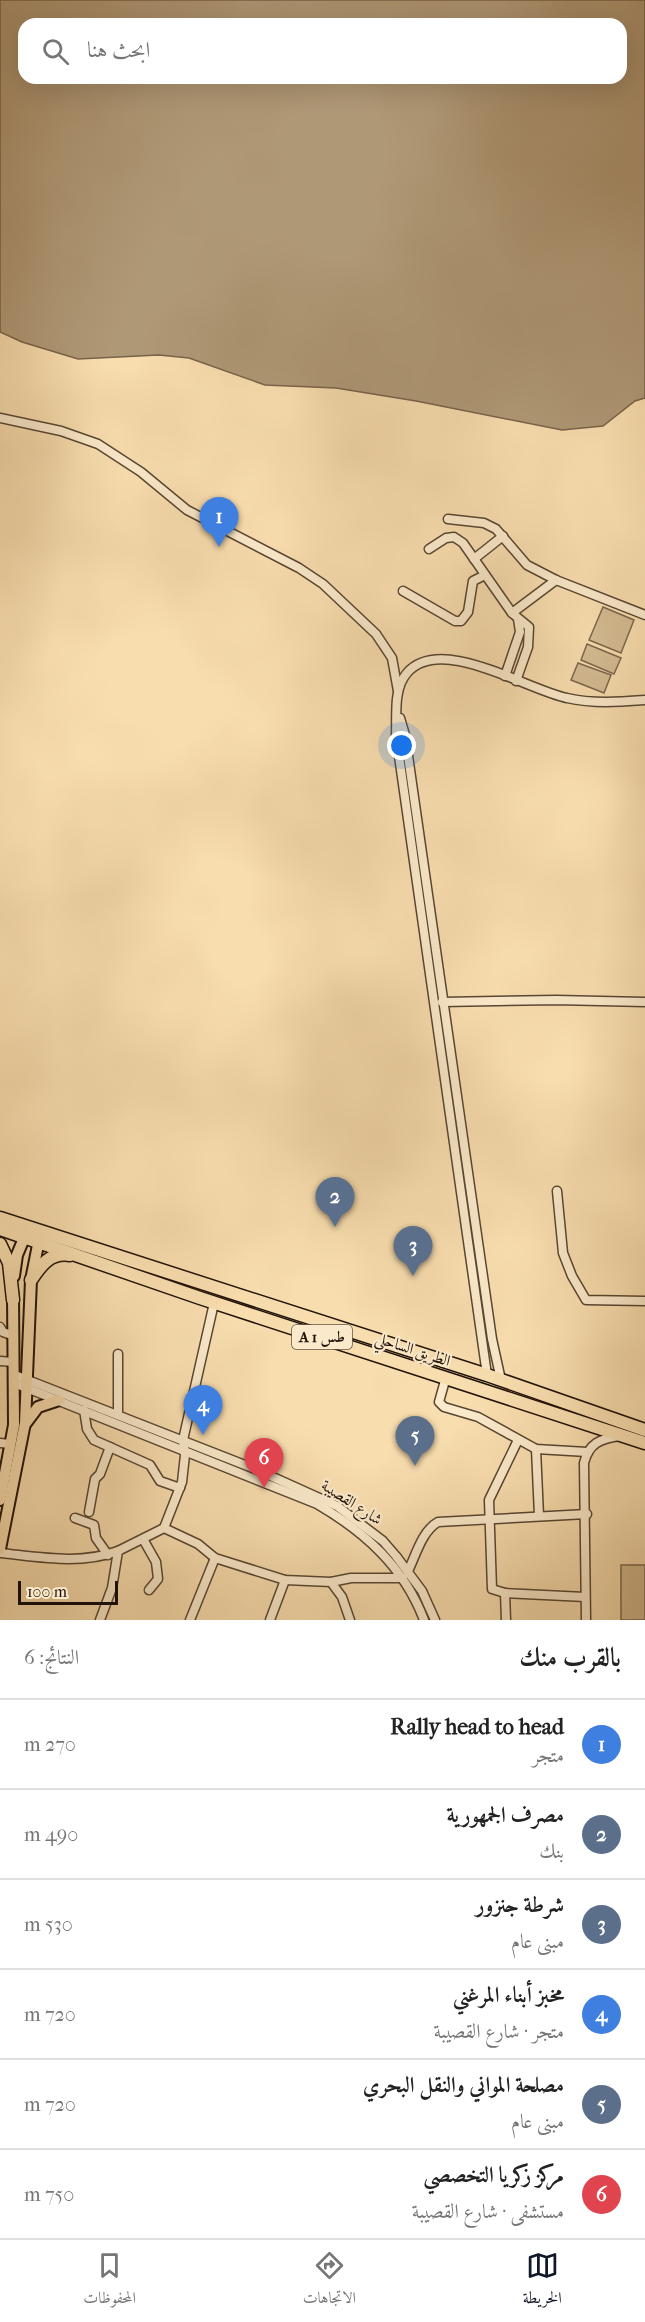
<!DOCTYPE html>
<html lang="ar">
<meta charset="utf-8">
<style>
:root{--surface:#fff;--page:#f2f2f2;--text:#222;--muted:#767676;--line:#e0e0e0;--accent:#111827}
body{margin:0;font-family:"IM FELL French Canon",Amiri,serif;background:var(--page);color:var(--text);direction:rtl}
.scale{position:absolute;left:18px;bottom:15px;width:100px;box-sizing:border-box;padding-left:6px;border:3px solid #221309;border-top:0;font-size:16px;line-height:21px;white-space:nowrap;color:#221309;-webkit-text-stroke:4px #fae9ca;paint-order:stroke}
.you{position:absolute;left:402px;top:746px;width:21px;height:21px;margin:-15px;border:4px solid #fff;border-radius:50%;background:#1a73e8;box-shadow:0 0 0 9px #1a73e833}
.badge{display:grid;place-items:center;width:39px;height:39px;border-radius:50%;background:var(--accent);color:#fff;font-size:20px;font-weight:700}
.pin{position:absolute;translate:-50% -50px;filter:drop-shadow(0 2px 3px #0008)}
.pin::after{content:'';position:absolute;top:32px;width:21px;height:18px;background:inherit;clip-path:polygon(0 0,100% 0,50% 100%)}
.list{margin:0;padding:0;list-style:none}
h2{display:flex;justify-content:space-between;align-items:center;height:78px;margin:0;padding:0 24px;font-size:26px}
h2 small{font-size:20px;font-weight:400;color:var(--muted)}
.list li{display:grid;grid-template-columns:39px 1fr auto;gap:18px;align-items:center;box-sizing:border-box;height:90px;padding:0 24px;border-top:2px solid var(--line)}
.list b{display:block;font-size:22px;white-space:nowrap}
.list p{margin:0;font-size:20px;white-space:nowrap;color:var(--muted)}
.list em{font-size:20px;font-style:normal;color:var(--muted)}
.icon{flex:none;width:33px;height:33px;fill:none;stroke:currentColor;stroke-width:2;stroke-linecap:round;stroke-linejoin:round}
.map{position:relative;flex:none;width:645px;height:1620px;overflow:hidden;direction:ltr}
.search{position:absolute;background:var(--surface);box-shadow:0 6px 24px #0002;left:18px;right:18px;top:18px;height:66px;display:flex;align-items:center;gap:15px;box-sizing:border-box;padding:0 21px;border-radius:18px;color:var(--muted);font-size:22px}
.sheet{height:618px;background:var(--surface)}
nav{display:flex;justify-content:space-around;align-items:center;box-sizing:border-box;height:84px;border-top:2px solid var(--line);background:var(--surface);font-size:16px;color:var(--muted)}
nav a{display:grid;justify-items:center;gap:3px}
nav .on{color:var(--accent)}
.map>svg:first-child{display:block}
.green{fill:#d4bb92;stroke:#7b674e;stroke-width:1.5}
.water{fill:#af9876;stroke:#77634a;stroke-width:1.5;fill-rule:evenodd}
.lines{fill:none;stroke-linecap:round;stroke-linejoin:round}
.minor-casing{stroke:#584632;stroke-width:11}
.major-casing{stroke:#221309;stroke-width:14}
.highway-casing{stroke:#221309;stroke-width:15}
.minor{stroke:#fae9ca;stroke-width:8}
.major{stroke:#f8ddae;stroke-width:10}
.highway{stroke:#f8ddae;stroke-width:12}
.labels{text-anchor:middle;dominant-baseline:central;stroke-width:4.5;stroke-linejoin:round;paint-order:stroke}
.shield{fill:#fae9ca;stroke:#635343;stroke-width:1.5}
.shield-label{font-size:15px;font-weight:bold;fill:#221309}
.street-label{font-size:16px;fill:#221309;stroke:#fae9ca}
</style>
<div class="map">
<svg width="645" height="1620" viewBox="0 0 645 1620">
<rect width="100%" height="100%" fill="#f8ddae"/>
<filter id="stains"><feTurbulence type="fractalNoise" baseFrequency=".00333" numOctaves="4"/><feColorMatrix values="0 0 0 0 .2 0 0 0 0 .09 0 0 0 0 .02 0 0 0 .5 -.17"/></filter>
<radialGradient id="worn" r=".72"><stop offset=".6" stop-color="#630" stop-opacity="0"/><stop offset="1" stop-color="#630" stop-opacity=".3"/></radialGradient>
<g class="green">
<path d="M603 607 634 620 621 653 589 640Z"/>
<path d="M587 644 621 658 614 674 581 660Z"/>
<path d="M578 663 611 675 604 693 571 680Z"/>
<rect x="621" y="1565" width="24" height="55"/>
</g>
<path class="water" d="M0 0H645V398L635 401 603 426 562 430 416 401 336 388 265 385 189 358 159 355 78 359 22 342 0 332ZM24 24H621V78H24Z"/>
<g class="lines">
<g class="minor-casing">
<g id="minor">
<path d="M0 418 61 431 98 444 141 472 187 510 299 568 323 584 376 634 392 658 398 691"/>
<path d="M448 519 484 523 496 529 527 565 556 580 645 615"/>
<path d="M429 549 446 538 454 537 463 543 512 613 529 627 528 647 516 681"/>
<path d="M474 559 503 536"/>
<path d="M403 591 455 621H461L468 612 473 581 485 575"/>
<path d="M512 613 556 580"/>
<path d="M505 676 520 632 518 619"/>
<path d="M400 718 405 735 492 1339 501 1380"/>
<path d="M442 1002 556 1000 645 1002"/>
<path d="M557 1191 563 1253 572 1276 586 1300 645 1301"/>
<path d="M0 1327 3 1332 14 1336"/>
<path d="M0 1361 14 1362"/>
<path d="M15 1375 255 1469 337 1506 383 1541 396 1556 422 1591 435 1620"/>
<path d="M487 1375 396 735C397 716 393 689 407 673 441 634 527 690 567 698 593 704 619 702 645 700"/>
<path d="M446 1377 439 1402 444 1407 478 1417 536 1449 587 1452"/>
<path d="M14 1383 317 1504C365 1532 404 1567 424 1620"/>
<path d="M84 1410 87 1429 94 1440 150 1465 160 1481 180 1488"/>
<path d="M118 1415V1354"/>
<path d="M518 1440 489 1500 492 1589 505 1593 585 1597"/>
<path d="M0 1443 11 1444"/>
<path d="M536 1449 539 1516"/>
<path d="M89 1512 95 1479 100 1474 110 1447"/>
<path d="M75 1518 94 1525 96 1538 108 1555"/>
<path d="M164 1528 198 1544 215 1558 285 1580 331 1582 351 1578H403"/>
<path d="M143 1539 156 1562 158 1579 149 1590"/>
<path d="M0 1553C40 1557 80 1565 118 1551"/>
<path d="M408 1571C416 1555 422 1531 438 1522L587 1514"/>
<path d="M331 1582 342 1597 350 1620"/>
<path d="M505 1593 506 1620"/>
<path d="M100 1620 112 1588 118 1551 164 1528 182 1482 185 1455 183 1440 214 1303"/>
<path d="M190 1620 215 1558"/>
<path d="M270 1620 285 1580"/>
<path d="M586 1620 584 1463C589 1443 600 1439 619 1436"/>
</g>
</g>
<g class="major-casing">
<g id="major">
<path d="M14 1276 17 1255 27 1231"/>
<path d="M26 1423 38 1407 59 1400"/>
<path d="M0 1500 14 1425 13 1294"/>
<path d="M0 1549 25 1423 31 1280 40 1235"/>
</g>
</g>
<g class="highway-casing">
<g id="highway">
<path d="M0 1218 487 1375 645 1430"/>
<path d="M0 1229 200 1298 645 1443"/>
<path d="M0 1244 9 1263 13 1300"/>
<path d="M31 1280C41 1265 50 1252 70 1255"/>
</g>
</g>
<use href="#minor" class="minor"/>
<use href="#major" class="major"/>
<use href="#highway" class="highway"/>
</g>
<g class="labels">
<rect class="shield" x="292" y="1325" width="60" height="24" rx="4.5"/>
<g class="shield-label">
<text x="322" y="1337">A 1 طس</text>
</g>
<g class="street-label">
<text transform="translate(413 1349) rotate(18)">الطريق الساحلي</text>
<text transform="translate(352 1502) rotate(33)">شارع القصيبة</text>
</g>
</g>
<rect width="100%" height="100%" filter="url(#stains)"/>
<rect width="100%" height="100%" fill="url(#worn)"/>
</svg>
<div class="scale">100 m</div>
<div class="you"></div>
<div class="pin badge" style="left:219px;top:547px;background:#3f7fe0">1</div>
<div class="pin badge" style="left:335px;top:1227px;background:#5c6f8a">2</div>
<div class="pin badge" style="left:413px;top:1276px;background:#5c6f8a">3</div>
<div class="pin badge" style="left:203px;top:1435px;background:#3f7fe0">4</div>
<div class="pin badge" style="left:415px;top:1466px;background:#5c6f8a">5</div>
<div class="pin badge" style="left:264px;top:1488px;background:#e0444e">6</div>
<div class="search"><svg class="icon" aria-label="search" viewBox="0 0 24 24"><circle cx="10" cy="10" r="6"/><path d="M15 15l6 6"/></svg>ابحث هنا</div>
</div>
<section class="sheet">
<h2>بالقرب منك<small>النتائج: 6</small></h2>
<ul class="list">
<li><span class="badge" style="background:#3f7fe0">1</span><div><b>Rally head to head</b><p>متجر</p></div><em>270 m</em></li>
<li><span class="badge" style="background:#5c6f8a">2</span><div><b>مصرف الجمهورية</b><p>بنك</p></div><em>490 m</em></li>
<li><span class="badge" style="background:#5c6f8a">3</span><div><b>شرطة جنزور</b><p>مبنى عام</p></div><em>530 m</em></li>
<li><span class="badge" style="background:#3f7fe0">4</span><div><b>مخبز أبناء المرغني</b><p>متجر · شارع القصيبة</p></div><em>720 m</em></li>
<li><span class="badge" style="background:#5c6f8a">5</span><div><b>مصلحة المواني والنقل البحري</b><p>مبنى عام</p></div><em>720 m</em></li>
<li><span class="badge" style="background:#e0444e">6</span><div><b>مركز زكريا التخصصي</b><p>مستشفى · شارع القصيبة</p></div><em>750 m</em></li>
</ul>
</section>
<nav>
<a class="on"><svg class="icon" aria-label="map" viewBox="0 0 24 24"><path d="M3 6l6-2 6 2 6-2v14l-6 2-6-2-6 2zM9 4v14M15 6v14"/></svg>الخريطة</a>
<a><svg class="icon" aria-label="directions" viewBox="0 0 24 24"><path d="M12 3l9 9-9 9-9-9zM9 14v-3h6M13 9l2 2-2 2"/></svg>الاتجاهات</a>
<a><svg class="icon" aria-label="saved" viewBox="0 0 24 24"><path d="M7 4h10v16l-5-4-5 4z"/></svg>المحفوظات</a>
</nav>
